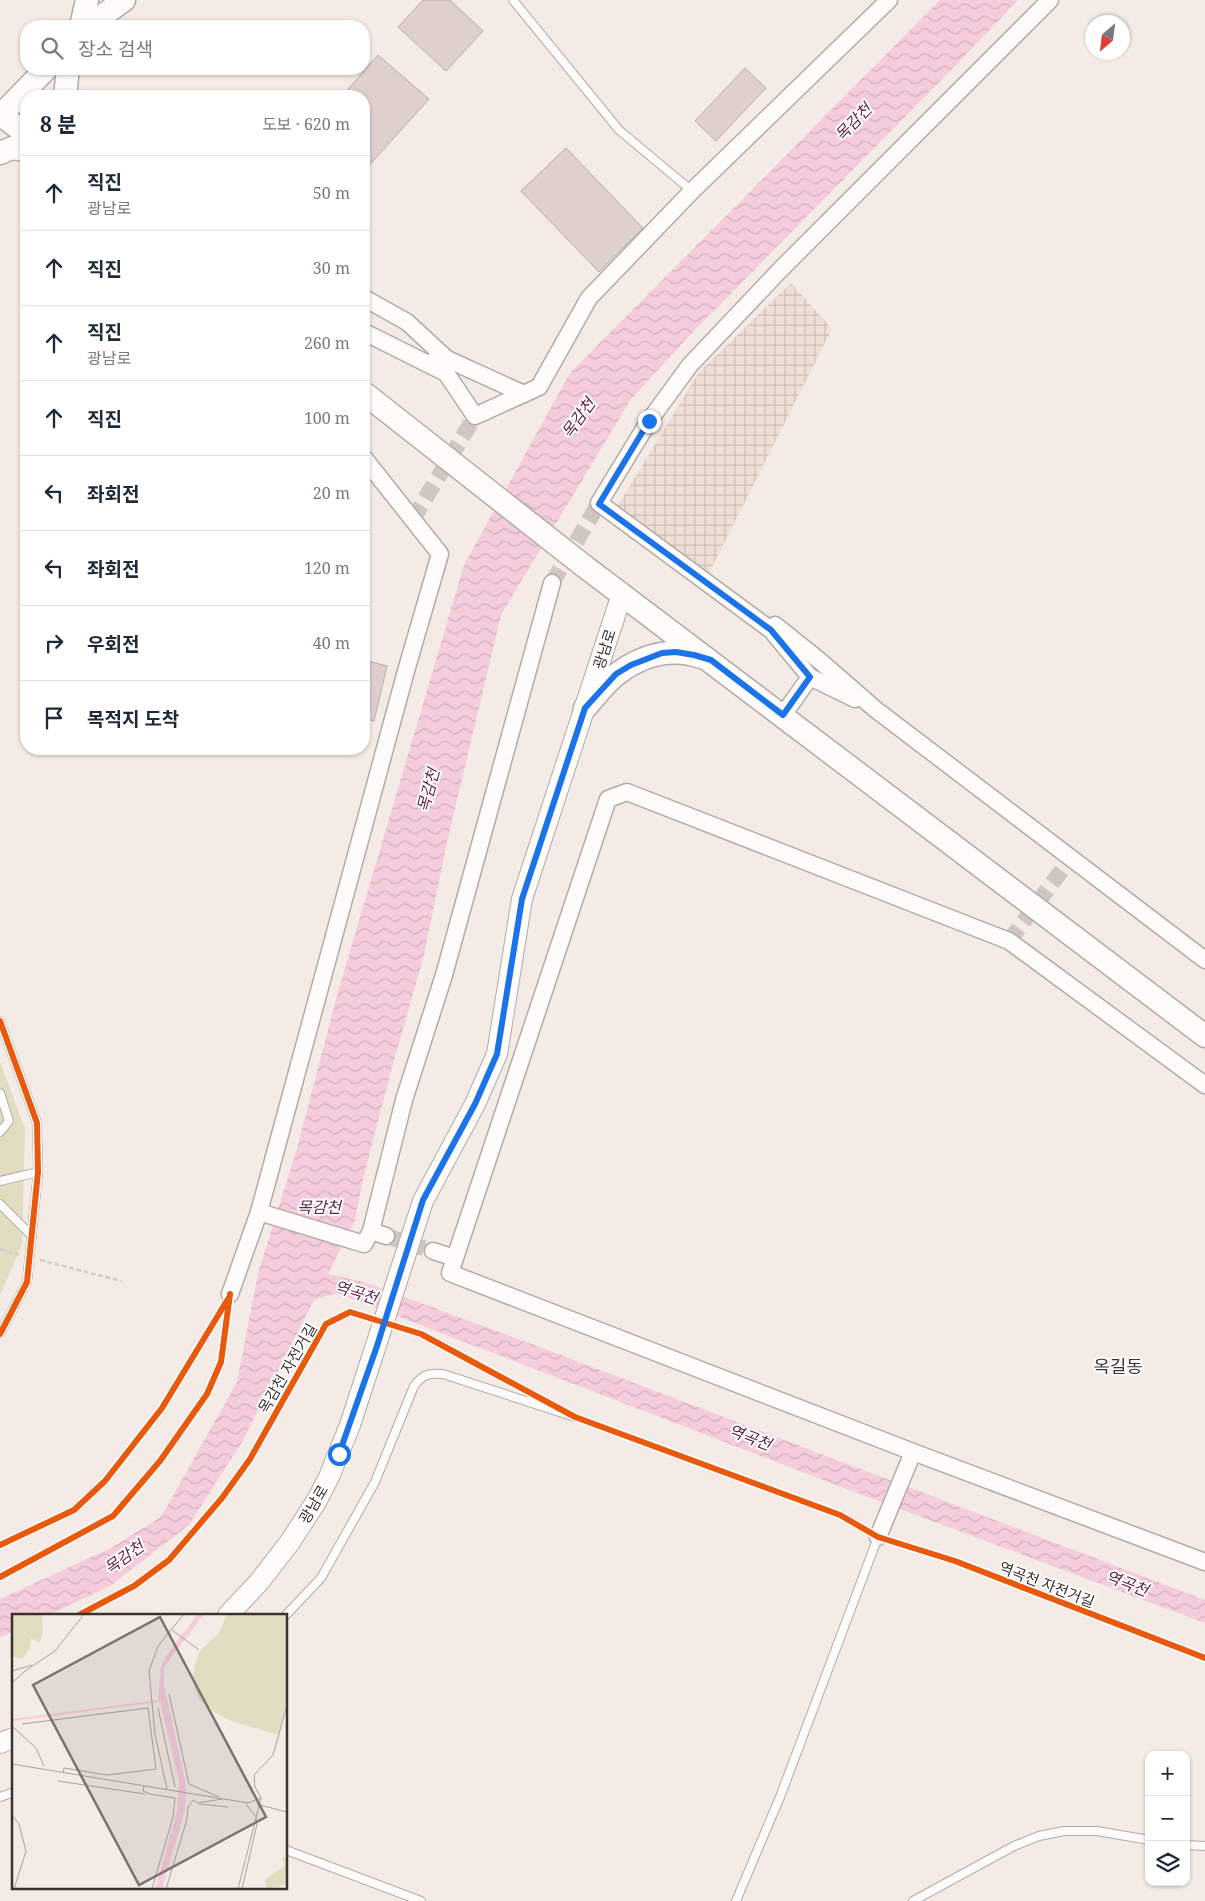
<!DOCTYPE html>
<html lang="ko">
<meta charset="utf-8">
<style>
:root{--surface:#fff;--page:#f2f2f3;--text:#1f2937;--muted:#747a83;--line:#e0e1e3}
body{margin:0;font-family:"Noto Serif","Noto Sans KR",serif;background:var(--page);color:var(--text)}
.controls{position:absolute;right:15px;bottom:15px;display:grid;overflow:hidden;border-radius:10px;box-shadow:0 1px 4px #0004}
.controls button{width:45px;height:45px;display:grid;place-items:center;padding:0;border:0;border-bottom:1px solid var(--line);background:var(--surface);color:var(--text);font:25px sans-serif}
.compass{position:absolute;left:1085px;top:15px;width:45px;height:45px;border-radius:50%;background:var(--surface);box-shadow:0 1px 4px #0004;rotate:208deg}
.stop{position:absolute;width:15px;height:15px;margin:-11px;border:4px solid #1a73e8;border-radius:50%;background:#fff}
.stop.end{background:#1a73e8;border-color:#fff;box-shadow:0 1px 5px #0008}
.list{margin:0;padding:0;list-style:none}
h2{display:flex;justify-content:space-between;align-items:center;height:65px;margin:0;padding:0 20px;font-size:21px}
h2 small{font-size:16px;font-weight:400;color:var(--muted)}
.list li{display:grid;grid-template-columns:32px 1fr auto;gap:15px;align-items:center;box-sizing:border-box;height:75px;padding:0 20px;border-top:1px solid var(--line)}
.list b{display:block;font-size:19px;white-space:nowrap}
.list p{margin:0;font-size:16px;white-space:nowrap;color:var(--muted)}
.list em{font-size:16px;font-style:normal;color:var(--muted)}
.icon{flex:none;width:28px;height:28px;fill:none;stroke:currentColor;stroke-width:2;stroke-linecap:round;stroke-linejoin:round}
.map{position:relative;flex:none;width:1205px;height:1901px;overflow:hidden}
.search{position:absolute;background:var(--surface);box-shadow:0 1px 4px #0004;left:20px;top:20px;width:350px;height:55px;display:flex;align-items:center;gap:12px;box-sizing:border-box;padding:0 18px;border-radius:20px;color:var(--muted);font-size:19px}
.panel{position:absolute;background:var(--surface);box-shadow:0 1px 4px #0004;left:20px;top:90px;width:350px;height:665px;border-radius:20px}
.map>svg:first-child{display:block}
.industrial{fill:url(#industrial-grid)}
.pitch{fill:#e2dcc1}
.water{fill:url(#water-waves)}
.building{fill:#dfcfcd;stroke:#b7afad}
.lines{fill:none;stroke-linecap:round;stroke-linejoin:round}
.minor-tunnel{stroke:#cfc6c1;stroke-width:16;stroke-dasharray:16 8;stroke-linecap:butt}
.service-casing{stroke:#b2aba7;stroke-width:10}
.minor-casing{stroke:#b2aba7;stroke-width:19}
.tertiary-casing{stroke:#b2aba7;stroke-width:22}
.secondary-casing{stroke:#b2aba7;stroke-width:25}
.path{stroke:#d1cecd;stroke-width:2.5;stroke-dasharray:5 2.5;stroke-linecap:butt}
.service{stroke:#fefcfb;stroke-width:8}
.minor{stroke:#fefcfb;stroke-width:16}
.tertiary{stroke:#fefcfb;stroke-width:20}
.secondary{stroke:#fefcfb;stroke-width:22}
.secondary-bridge-casing{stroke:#b2aba7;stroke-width:25;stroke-linecap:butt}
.secondary-bridge{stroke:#fefcfb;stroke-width:22}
.cycleway-casing{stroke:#fff;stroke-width:9}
.cycleway{stroke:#e8590c;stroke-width:6}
.route{stroke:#1a73e8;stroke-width:6}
.labels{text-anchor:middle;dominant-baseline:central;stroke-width:4;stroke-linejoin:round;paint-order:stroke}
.street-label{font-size:15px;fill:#39322f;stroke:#fff}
.water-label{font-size:16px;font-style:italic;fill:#622347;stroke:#fff}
.quarter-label{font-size:18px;fill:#39322f;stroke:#fff}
.inset-road{fill:none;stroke:#aaa19d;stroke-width:1}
.view{fill:#7b736f;fill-opacity:0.15;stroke:#7b736f;stroke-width:2.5}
.inset-edge{fill:none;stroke:#39322f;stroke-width:2.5}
</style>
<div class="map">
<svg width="1205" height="1901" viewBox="0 0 1205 1901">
<defs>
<pattern id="industrial-grid" width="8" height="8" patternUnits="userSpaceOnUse" patternTransform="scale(1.25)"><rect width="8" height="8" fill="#efded5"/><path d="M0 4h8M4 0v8" fill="none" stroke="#cebfb7"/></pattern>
<pattern id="water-waves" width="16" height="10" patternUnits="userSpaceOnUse" patternTransform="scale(1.25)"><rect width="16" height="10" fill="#f5ccdc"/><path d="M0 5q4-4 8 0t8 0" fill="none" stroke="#d3b0bd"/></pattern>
</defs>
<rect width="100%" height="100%" fill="#f5ebe6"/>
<path class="industrial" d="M791 283 832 329 709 573 617 507 699 372Z"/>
<path class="pitch" d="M0 1062 25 1129 22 1244 0 1295Z"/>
<path class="water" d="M940 0H1018L961 60 694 331 631 399 501 615 447 842 424 955 391 1071 363 1179 355 1220 328 1274 364 1282 553 1352 1205 1600V1623L852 1491 337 1293 314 1300 242 1442 189 1525 110 1586 49 1615H14V1631L0 1637V1599L111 1548 161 1517 237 1382 258 1273 296 1152 338 992 464 565 570 373Z"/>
<g class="building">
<path d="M423 0H450L483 31 446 71 398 27Z"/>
<path d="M378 55 429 99 364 171V96H342Z"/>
<path d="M745 68 766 88 716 141 695 121Z"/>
<path d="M566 148 643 228 599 272 521 191Z"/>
<path d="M364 660 387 666 374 721 364 718Z"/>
</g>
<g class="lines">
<g class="minor-tunnel">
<path d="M413 519 475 416"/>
<path d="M552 583 599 503"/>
<path d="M1009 941 1071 858"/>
<path d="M386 1236 433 1251"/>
</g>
<g class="service-casing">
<g id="service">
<path d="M513 0 619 130 692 191"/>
<path d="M0 1021 37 1123 38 1172 27 1282 0 1334"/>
<path d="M0 1093 9 1121 0 1132"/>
<path d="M0 1181 38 1172"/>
<path d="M0 1204 32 1236"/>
<path d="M286 1615 321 1578 375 1482 414 1386C423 1374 429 1373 443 1374L575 1417"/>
<path d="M0 1797 14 1792"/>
<path d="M1186 1845 1205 1846"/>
<path d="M286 1850 421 1901"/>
<path d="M736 1901 780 1797 878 1537"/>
<path d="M913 1901 1014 1846 1039 1836 1064 1831H1097L1149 1840"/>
</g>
</g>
<g class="minor-casing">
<g id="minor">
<path d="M364 298 407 322 447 359"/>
<path d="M364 332 446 373 475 416 539 387 589 298 692 191 889 0"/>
<path d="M427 363 447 359 524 394"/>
<path d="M775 625 820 661 875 709 1205 960"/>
<path d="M810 677 855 699"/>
<path d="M783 715 810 677 771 630 599 503 649 421 690 365 781 269 1050 0"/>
<path d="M1205 1085 1009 941 627 792 608 799 450 1273 913 1452 1205 1562"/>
<path d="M259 1212 364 1244 371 1231 386 1236"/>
<path d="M371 1231 404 1100 444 975 552 583"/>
<path d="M433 1251 455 1258"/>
<path d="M230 1294 259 1212 406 671 440 554 364 458"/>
<path d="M878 1537 913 1452"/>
</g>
</g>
<g class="tertiary-casing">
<g id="tertiary">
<path d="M228 1615 259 1582 290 1542 316 1502 329 1477 350 1425 423 1201 475 1104 497 1054 522 899 622 594"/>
<path d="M0 1743 14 1738"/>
</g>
</g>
<g class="secondary-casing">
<g id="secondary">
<path d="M81 26 87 0"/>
<path d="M88 26 124 0"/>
<path d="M65 96 68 69"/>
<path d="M1 115 26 134"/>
<path d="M0 116 46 69"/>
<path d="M0 153 12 148 26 150"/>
<path d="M584 566 1205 1036"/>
<path d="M585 708C595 697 605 683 617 674 642 655 671 647 701 657"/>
</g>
</g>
<g class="path">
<path d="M0 1249 20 1255"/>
<path d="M40 1260 121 1281"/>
</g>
<use href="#service" class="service"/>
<use href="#minor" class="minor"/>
<use href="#tertiary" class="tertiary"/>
<use href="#secondary" class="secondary"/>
<g class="secondary-bridge-casing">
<path id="secondary-bridge" d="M364 393 584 566"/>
</g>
<use href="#secondary-bridge" class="secondary-bridge"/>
<g class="cycleway-casing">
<g id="cycleway">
<path d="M0 1021 37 1123 38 1172 27 1282 0 1334"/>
<path d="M0 1545 74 1510 105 1481 162 1408 228 1299"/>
<path d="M0 1577 113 1516 160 1461 207 1394 221 1362 230 1294"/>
<path d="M79 1615 134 1586 169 1560 222 1498 250 1459 326 1324 350 1312 421 1334 575 1417 840 1515 878 1537 955 1561 1205 1658"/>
</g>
</g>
<use href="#cycleway" class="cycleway"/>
</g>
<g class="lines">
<path class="route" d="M339 1454 377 1346 423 1200 475 1104 497 1054 522 899 585 708 616 674 631 665 662 653 676 652 694 655 711 660 783 715 810 677 771 630 599 504 649 421"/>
</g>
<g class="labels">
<g class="street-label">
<text transform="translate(604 649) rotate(-72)">광남로</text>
<text transform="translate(287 1368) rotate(-60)">목감천 자전거길</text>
<text transform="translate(313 1504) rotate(-60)">광남로</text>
<text transform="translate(1047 1584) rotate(21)">역곡천 자전거길</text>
</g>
<g class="water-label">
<text transform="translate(853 122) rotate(-46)">목감천</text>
<text transform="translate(578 418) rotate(-54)">목감천</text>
<text transform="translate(428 790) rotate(-75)">목감천</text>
<text x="319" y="1207">목감천</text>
<text transform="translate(356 1292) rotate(17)">역곡천</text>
<text transform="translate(750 1437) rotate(21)">역곡천</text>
<text transform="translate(124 1557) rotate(-36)">목감천</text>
<text transform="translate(1127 1583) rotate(21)">역곡천</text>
</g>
<g class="quarter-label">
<text x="1118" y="1366">옥길동</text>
</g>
</g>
<g transform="translate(12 1614)">
<rect width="275" height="275" fill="#f5ebe6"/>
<path d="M0 0H30L31 17 28 29 19 24 17 36 10 45 0 42ZM275 243V270L255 275 253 266 272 252 270 244Z" fill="#e2dcc1"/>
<path d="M215 0H275V87L266 121 216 106 202 98 188 86 182 74 181 59 187 38 207 19Z" fill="#e2dcc1"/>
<path d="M186 0H192L152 53V71L174 170 173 196 150 275H143L165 197 167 167 148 88 0 107V105L146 86 149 53 154 42Z" fill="#f5ccdc"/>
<path class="inset-road" d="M160 16 187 36M0 57 20 51M0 69 13 57 43 37 72 0M157 80 177 170 207 183M146 94 163 173M10 110 136 94 144 155 95 161 52 154 51 159M0 112 24 134 32 152M0 150 236 189 249 184M46 167 133 180M132 172 131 177 138 180 163 184 161 203 140 275M155 175 143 120 137 57 146 32 172 0M187 190 216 193M234 190 244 203M248 191 275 198M0 201 7 210 14 237 2 275M154 275 175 205 176 193 181 186 186 189 210 185M226 275 249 184 243 173 242 161 261 141 275 91M230 275 245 210 244 204"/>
<path class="view" d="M148 3 254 203 127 271 21 71Z"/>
<rect width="275" height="275" class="inset-edge"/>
</g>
</svg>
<div class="controls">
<button>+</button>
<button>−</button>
<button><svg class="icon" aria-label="layers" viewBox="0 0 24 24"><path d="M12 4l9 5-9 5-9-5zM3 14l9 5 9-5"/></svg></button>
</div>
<svg class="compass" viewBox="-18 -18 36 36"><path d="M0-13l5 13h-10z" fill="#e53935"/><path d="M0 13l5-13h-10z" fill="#747a83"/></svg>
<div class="stop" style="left:339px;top:1454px"></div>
<div class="stop end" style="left:649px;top:421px"></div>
<div class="search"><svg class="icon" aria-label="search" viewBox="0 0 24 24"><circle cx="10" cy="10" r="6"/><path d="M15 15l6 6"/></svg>장소 검색</div>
<section class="panel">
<h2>8 분<small>도보 · 620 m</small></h2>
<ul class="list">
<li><svg class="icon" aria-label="ahead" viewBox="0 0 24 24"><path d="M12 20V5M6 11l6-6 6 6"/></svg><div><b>직진</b><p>광남로</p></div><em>50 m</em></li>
<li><svg class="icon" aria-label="ahead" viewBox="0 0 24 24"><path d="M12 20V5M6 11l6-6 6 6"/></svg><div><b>직진</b></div><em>30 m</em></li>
<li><svg class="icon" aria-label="ahead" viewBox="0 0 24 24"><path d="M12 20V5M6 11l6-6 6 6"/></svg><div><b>직진</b><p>광남로</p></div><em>260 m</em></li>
<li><svg class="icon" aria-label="ahead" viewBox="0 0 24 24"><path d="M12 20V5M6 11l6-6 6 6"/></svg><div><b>직진</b></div><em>100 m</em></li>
<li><svg class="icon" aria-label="left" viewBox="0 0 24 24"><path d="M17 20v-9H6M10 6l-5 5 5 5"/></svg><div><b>좌회전</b></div><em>20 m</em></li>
<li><svg class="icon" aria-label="left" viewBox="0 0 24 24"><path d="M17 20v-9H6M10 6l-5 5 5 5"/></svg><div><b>좌회전</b></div><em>120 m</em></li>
<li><svg class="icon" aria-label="right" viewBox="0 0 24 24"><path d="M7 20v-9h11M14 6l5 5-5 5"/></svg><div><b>우회전</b></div><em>40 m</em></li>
<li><svg class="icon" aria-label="arrive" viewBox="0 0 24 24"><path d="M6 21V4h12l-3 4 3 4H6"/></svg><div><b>목적지 도착</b></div></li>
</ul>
</section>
</div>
